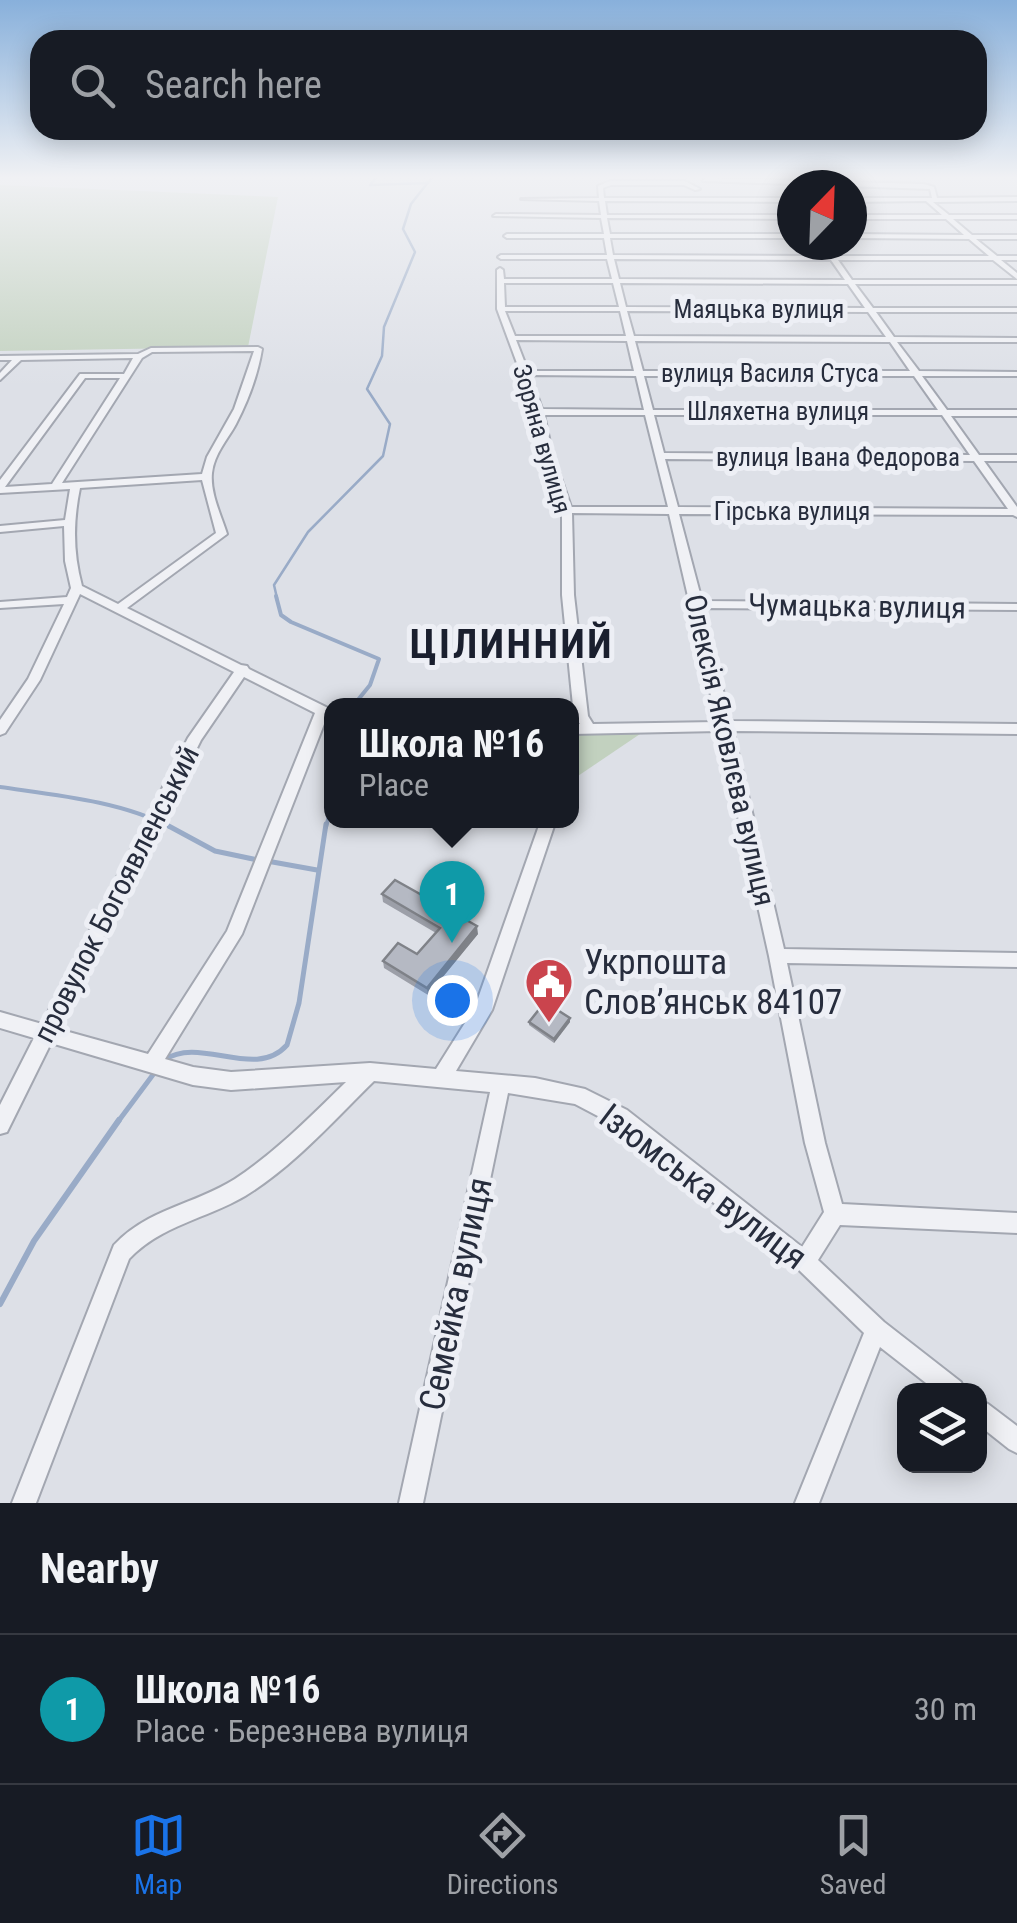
<!DOCTYPE html>
<meta charset="utf-8">
<style>
:root{--surface:#171b24;--page:#20242c;--text:#f1f3f6;--muted:#9ea1a6;--line:#363941;--accent:#1a73e8}
body{margin:0;font-family:"Roboto Condensed",sans-serif;background:var(--page);color:var(--text)}
.controls{position:absolute;right:30px;bottom:30px;display:grid;overflow:hidden;border-radius:20px;box-shadow:0 5px 25px #0003}
.controls button{width:90px;height:90px;display:grid;place-items:center;padding:0;border:0;border-bottom:2px solid var(--line);background:var(--surface);color:var(--text);font:50px sans-serif}
.compass{position:absolute;left:777px;top:170px;width:90px;height:90px;border-radius:50%;background:var(--surface);box-shadow:0 5px 25px #0003;rotate:23deg}
.you{position:absolute;left:452px;top:1000px;width:35px;height:35px;margin:-25px;border:8px solid #fff;border-radius:50%;background:#1a73e8;box-shadow:0 0 0 15px #1a73e833}
.badge{display:grid;place-items:center;width:65px;height:65px;border-radius:50%;background:var(--accent);color:#fff;font-size:32px;font-weight:700}
.pin{position:absolute;translate:-50% -82px;filter:drop-shadow(0 2px 5px #0008)}
.pin::after{content:'';position:absolute;top:52px;width:35px;height:30px;background:inherit;clip-path:polygon(0 0,100% 0,50% 100%)}
.popup{position:absolute;left:324px;top:698px;width:255px;height:130px;box-sizing:border-box;display:grid;place-content:center;border-radius:20px;background:var(--surface);filter:drop-shadow(0 2px 8px #0005);font-size:32px;white-space:nowrap;color:var(--muted)}
.popup b{font-size:38px;color:var(--text)}
.popup::after{content:'';position:absolute;left:50%;top:100%;margin-left:-20px;border:20px solid transparent;border-top-color:var(--surface)}
.list{margin:0;padding:0;list-style:none}
h2{display:flex;justify-content:space-between;align-items:center;height:130px;margin:0;padding:0 40px;font-size:42px}
h2 small{font-size:32px;font-weight:400;color:var(--muted)}
.list li{display:grid;grid-template-columns:65px 1fr auto;gap:30px;align-items:center;box-sizing:border-box;height:150px;padding:0 40px;border-top:2px solid var(--line)}
.list b{display:block;font-size:38px;white-space:nowrap}
.list p{margin:0;font-size:32px;white-space:nowrap;color:var(--muted)}
.list em{font-size:32px;font-style:normal;color:var(--muted)}
.icon{flex:none;width:55px;height:55px;fill:none;stroke:currentColor;stroke-width:2;stroke-linecap:round;stroke-linejoin:round}
.map{position:relative;flex:none;width:1017px;height:1503px;overflow:hidden}
.search{position:absolute;background:var(--surface);box-shadow:0 5px 25px #0003;left:30px;right:30px;top:30px;height:110px;display:flex;align-items:center;gap:25px;box-sizing:border-box;padding:0 35px;border-radius:30px;color:var(--muted);font-size:38px}
.sheet{height:280px;background:var(--surface)}
nav{display:flex;justify-content:space-around;align-items:center;box-sizing:border-box;height:140px;border-top:2px solid var(--line);background:var(--surface);font-size:28px;color:var(--muted)}
nav a{display:grid;justify-items:center;gap:5px}
nav .on{color:var(--accent)}
.map>svg:first-child{display:block}
.green{fill:#c2d1bf}
.lines{fill:none;stroke-linecap:round;stroke-linejoin:round}
.stream-far3{stroke:#99abc7;stroke-width:2.5}
.stream-far2{stroke:#99abc7;stroke-width:4}
.stream-far1{stroke:#99abc7;stroke-width:5}
.stream{stroke:#99abc7;stroke-width:6}
.street-casing{stroke:#a3a7b1;stroke-width:4}
.street{fill:#f0f1f5;fill-rule:evenodd}
.wall{fill:#9c9fa8}
.shaded-wall{fill:#7f8288}
.building{fill:#b5b9c3;stroke:#7f8288;stroke-width:2.5}
.labels{text-anchor:middle;dominant-baseline:central;stroke-width:10;stroke-linejoin:round;paint-order:stroke}
.far-street-label{font-size:25px;fill:#272d3d;stroke:#edeff5}
.street-label{font-size:30px;fill:#272d3d;stroke:#edeff5}
.near-poi-label{font-size:35px;fill:#272d3d;stroke:#edeff5;text-anchor:start}
.near-street-label{font-size:35px;fill:#272d3d;stroke:#edeff5}
.district-label{font-size:40px;font-weight:bold;letter-spacing:2.5px;fill:#1a1f2e;stroke:#edeff5}
</style>
<div class="map">
<svg width="1017" height="1503" viewBox="0 0 1017 1503">
<rect width="100%" height="100%" fill="#dde0e7"/>
<g class="green">
<path d="M0 185 278 197 248 347 0 351Z"/>
<path d="M643 732 572 780V735Z"/>
</g>
<g class="lines">
<g class="stream-far3">
<path d="M377 176 370 185 427 183"/>
<path d="M277 598 274 585 308 532 383 456 390 424 367 389 382 356 384 327 415 252 403 229 411 204 433 176"/>
</g>
<g class="stream-far2">
<path d="M276 596 281 615 291 622 379 659 370 685 353 706"/>
<path d="M0 787C55 795 121 801 170 827"/>
<path d="M326 827 332 804"/>
</g>
<g class="stream-far1">
<path d="M165 824 215 851 258 860"/>
<path d="M267 861 317 870"/>
<path d="M164 1060C200 1035 255 1081 287 1045L299 1003 326 824"/>
<path d="M117 1123 155 1072"/>
</g>
<path class="stream" d="M0 1304 34 1241 119 1120"/>
<g class="street-casing">
<g id="street">
<path d="M705 178 924 184 934 187 937 198 1017 197V201L933 202 949 215H1017V219H953L972 235H1017V239H976L997 256H1017V260H1001L1017 273V279L993 260H838L852 280H1017V284H855L873 308H1017V312H876L894 337 1017 338V342H897L919 371 1017 372V376H922L947 410H1017V416H951L979 455H1017V461H984L1017 507V517L1013 515 679 514 702 601 1017 604V610L704 608 730 721 1017 724V734L733 731 784 949 1017 953V967L787 963 825 1143 842 1204 1017 1213V1233L840 1225 818 1260 884 1322 961 1382 964 1390H935L880 1347 819 1503H795L864 1333 798 1269 613 1124 575 1104 508 1093 423 1503H399L490 1092 374 1081C333 1121 294 1166 245 1196 206 1219 161 1225 129 1259L36 1503H12L114 1245C149 1208 194 1205 235 1179 276 1152 311 1116 346 1082L231 1090 193 1085 51 1043 7 1132 0 1134V1105L34 1038 0 1028V1012L42 1024 188 738 234 672 80 594 40 680 5 733 0 735V720L28 679 64 604 0 608V602L67 597 71 588 65 561 64 526 0 532V526L65 520 70 489 0 493V480L80 374H124L133 358 21 360 0 380V373L12 360H0V356L138 354 151 348 258 347 262 349C258 374 248 401 236 424 228 439 214 454 212 473 210 493 221 515 227 534L127 608 241 665 247 666 249 669 332 710V721L326 719 242 934 165 1059 193 1067 231 1072 370 1063 436 1069 475 1007 541 820H556L492 1010 456 1071 535 1078 585 1089 627 1110 802 1247 824 1212 805 1143 769 956 719 731 572 734V724H580L574 716 562 595V510L542 452 535 412 497 309V270L500 268 503 270 504 279H612L607 259H501L498 257 501 255H607L604 238H507L504 236 507 234H604L601 218 493 216 496 214 601 215 599 201 521 199 599 198 598 186 610 181H685L700 189 695 190 684 185H611L603 188 604 198H792V202L605 201 607 215H792V219L607 218 610 234H792V238H610L613 255 828 256 821 245H827L835 256H989L969 239 852 238V234L964 235 946 219H852V215H942L926 201 852 202V198H932L930 189 703 181ZM614 259 831 260 845 280 619 279ZM504 283H613L619 307H505ZM620 283 848 284 865 308 626 307ZM505 311H620L626 336H515ZM627 311 868 312 886 337 634 336ZM516 340 627 341 634 371H528ZM635 341 890 342 910 371H643ZM254 351 234 409 207 457 202 474 62 483 142 358 152 352ZM530 375 636 376 644 410 542 409ZM644 376H914L938 410H653ZM85 378H120L52 484 5 487ZM544 415H645L668 507H571L552 452ZM654 415H942L970 455 664 453ZM665 459 974 461 1008 509 678 507ZM202 480 216 533 118 604 82 586C73 553 73 522 80 488ZM572 513 669 514 717 722 593 724 588 716 574 595ZM244 677 315 713 227 931 148 1054 58 1029 201 740Z"/>
<path d="M980 1400 988 1404 1017 1426V1453L1009 1449 980 1426Z"/>
</g>
</g>
<use href="#street" class="street"/>
</g>
<g class="wall">
<path d="M382 894 478 934 428 995 384 968 383 961 417 954 436 933 383 902Z"/>
<path d="M529 1022H570L554 1043 529 1025Z"/>
</g>
<g class="shaded-wall">
<path d="M477 926 478 934 428 995 427 988Z"/>
<path d="M570 1018V1022L554 1043V1039Z"/>
</g>
<g class="building">
<path d="M395 880 477 926 427 988 383 961 398 943 417 954 440 928 382 894Z"/>
<path d="M545 1002 570 1018 554 1039 529 1022Z"/>
</g>
<linearGradient id="sky" x2="0" y2="1"><stop stop-color="#88b0db"/><stop offset="0.46" stop-color="#f0f1f4"/><stop offset="1" stop-color="#f0f1f4" stop-opacity="0"/></linearGradient>
<rect width="1017" height="386" fill="url(#sky)"/>
<defs>
<g id="civic-pin" transform="scale(2.5)"><path d="M0 17L-7.5 6A9.5 9.5 0 1 1 7.5 6Z" fill="#ca444d" stroke="#edeff5"/><path d="M-.6-6.5H3V-4.5H.6V-3L4-1V1h2V6H-6V1h2V-1L-.6-3ZM-1.2 2.5V6h2.4V2.5Z" fill="#fff"/></g>
</defs>
<g fill-rule="evenodd">
<use href="#civic-pin" x="549" y="982"/>
</g>
<g class="labels">
<g class="far-street-label">
<text x="759" y="309">Маяцька вулиця</text>
<text x="770" y="373">вулиця Василя Стуса</text>
<text x="778" y="411">Шляхетна вулиця</text>
<text transform="translate(542 439) rotate(74)">Зоряна вулиця</text>
<text x="838" y="457">вулиця Івана Федорова</text>
<text x="792" y="511">Гірська вулиця</text>
</g>
<g class="street-label">
<text transform="translate(857 606) rotate(1)">Чумацька вулиця</text>
<text transform="translate(730 750) rotate(77)">Олексія Яковлєва вулиця</text>
<text transform="translate(116 894) rotate(-63)">провулок Богоявленський</text>
</g>
<g class="near-poi-label">
<text x="584" y="962">Укрпошта<tspan x="584" dy="40">Слов’янськ 84107</tspan></text>
</g>
<g class="near-street-label">
<text transform="translate(703 1187) rotate(37)">Ізюмська вулиця</text>
<text transform="translate(456 1294) rotate(-78)">Семейка вулиця</text>
</g>
<g class="district-label">
<text x="512" y="644">ЦІЛИННИЙ</text>
</g>
</g>
</svg>
<div class="controls">
<button><svg class="icon" aria-label="layers" viewBox="0 0 24 24"><path d="M12 4l9 5-9 5-9-5zM3 14l9 5 9-5"/></svg></button>
</div>
<svg class="compass" viewBox="-18 -18 36 36"><path d="M0-13l5 13h-10z" fill="#e53935"/><path d="M0 13l5-13h-10z" fill="#9ea1a6"/></svg>
<div class="you"></div>
<div class="pin badge" style="left:452px;top:943px;background:#0f9aa8">1</div>
<div class="popup"><b>Школа №16</b>Place</div>
<div class="search"><svg class="icon" aria-label="search" viewBox="0 0 24 24"><circle cx="10" cy="10" r="6"/><path d="M15 15l6 6"/></svg>Search here</div>
</div>
<section class="sheet">
<h2>Nearby<small></small></h2>
<ul class="list">
<li><span class="badge" style="background:#0f9aa8">1</span><div><b>Школа №16</b><p>Place · Березнева вулиця</p></div><em>30 m</em></li>
</ul>
</section>
<nav>
<a class="on"><svg class="icon" aria-label="map" viewBox="0 0 24 24"><path d="M3 6l6-2 6 2 6-2v14l-6 2-6-2-6 2zM9 4v14M15 6v14"/></svg>Map</a>
<a><svg class="icon" aria-label="directions" viewBox="0 0 24 24"><path d="M12 3l9 9-9 9-9-9zM9 14v-3h6M13 9l2 2-2 2"/></svg>Directions</a>
<a><svg class="icon" aria-label="saved" viewBox="0 0 24 24"><path d="M7 4h10v16l-5-4-5 4z"/></svg>Saved</a>
</nav>
